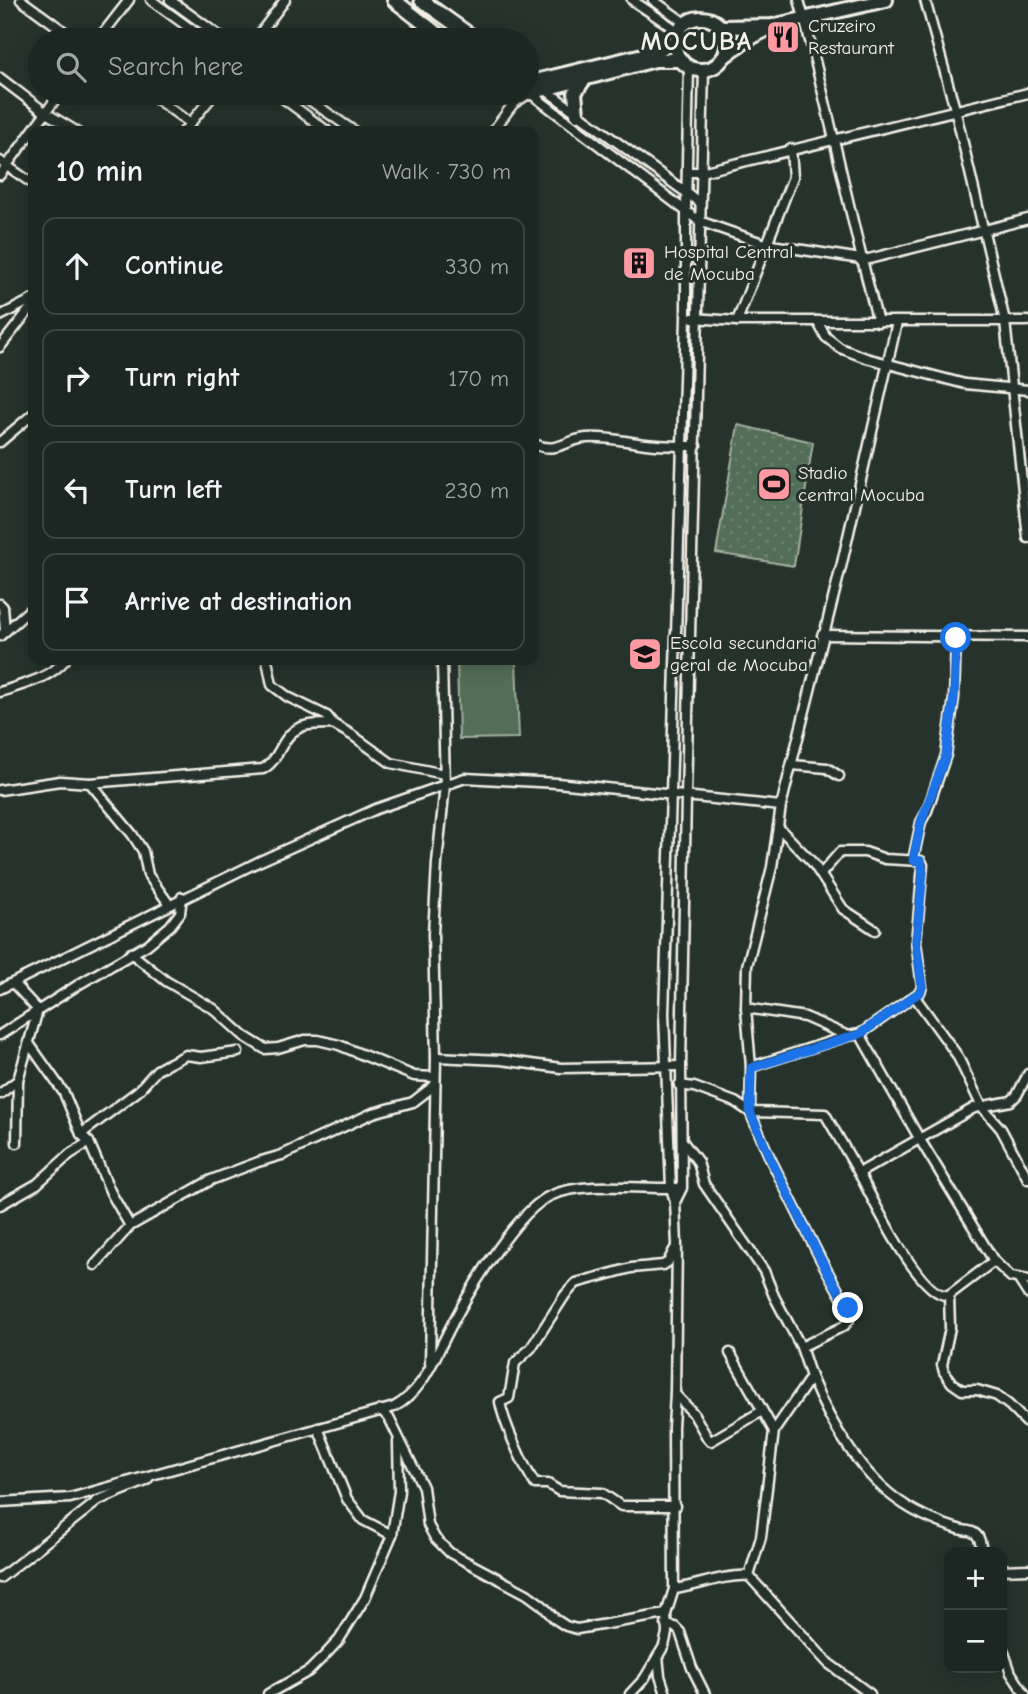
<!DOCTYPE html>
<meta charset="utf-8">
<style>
:root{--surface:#1c2622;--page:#29322f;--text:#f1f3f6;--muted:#a0a5a5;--line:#3a4340}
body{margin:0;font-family:"Comic Neue",sans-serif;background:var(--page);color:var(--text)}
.controls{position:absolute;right:21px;bottom:21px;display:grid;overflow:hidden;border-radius:14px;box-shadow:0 4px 18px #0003}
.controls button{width:63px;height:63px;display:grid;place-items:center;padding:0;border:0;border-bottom:2px solid var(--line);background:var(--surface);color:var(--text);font:35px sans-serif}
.stop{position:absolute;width:21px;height:21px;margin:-16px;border:5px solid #1a73e8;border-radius:50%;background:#fff}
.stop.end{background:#1a73e8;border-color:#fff;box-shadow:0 2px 7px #0008}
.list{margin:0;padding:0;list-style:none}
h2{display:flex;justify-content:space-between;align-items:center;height:91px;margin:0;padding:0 28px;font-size:30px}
h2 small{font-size:23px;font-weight:400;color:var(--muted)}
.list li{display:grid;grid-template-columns:46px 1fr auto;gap:21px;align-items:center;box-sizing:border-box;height:98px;margin:0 14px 14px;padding:0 14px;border:2px solid var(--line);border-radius:14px}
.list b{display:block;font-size:26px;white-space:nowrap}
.list em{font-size:23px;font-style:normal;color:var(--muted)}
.icon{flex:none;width:38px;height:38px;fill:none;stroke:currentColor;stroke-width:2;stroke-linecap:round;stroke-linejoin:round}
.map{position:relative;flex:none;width:1028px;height:1694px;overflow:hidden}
.search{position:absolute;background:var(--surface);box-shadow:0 4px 18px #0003;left:28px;top:28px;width:511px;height:77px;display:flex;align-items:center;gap:18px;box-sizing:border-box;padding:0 24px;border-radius:38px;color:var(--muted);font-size:26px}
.panel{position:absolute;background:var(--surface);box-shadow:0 4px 18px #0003;left:28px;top:126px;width:511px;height:539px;border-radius:14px}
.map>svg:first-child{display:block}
.park{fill:url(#park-dots);stroke:#a3b09f;stroke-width:2}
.pitch{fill:#526e56;stroke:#a3b09f;stroke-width:2}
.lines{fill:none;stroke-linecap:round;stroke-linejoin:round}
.minor-casing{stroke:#f4f1e8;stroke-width:13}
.highway-casing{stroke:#f4f1e8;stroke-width:18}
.minor{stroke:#26332d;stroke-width:8}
.highway{stroke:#26332d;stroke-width:12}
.route{stroke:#1a73e8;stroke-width:9}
.labels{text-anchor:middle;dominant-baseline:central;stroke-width:6;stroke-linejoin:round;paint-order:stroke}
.poi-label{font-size:19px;fill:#f4f1e8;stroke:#26332d;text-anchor:start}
.district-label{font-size:26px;font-weight:bold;letter-spacing:2px;fill:#f4f1e8;stroke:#26332d}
</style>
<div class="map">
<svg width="1028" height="1694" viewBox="0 0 1028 1694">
<defs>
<pattern id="park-dots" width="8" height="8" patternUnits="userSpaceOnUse" patternTransform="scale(1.75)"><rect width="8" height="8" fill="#526e56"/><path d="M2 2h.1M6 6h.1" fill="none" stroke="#6c836e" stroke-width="1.8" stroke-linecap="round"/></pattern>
</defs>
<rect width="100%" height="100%" fill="#26332d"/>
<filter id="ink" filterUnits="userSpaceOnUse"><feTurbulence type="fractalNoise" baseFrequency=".0143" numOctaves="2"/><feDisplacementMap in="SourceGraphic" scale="14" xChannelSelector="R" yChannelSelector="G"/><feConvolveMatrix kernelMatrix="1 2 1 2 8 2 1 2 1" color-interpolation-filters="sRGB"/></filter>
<g filter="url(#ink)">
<path class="park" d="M738 425 813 442 794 566 716 553Z"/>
<path class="pitch" d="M457 660H516L519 738 459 739Z"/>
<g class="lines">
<g class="minor-casing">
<g id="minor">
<path d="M21 0 76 40"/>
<path d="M151 0 206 40"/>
<path d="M170 0 225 40"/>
<path d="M632 0 678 31"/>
<path d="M653 0 685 23"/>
<path d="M799 0C829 106 849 215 878 322"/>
<path d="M925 0 955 109 1005 321 1028 538"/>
<path d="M98 40 129 0"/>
<path d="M255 40 285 0"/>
<path d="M0 78 46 113 76 131"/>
<path d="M543 88 699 202"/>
<path d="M148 93 190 123"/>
<path d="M276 93 327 131"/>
<path d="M299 93 354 131"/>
<path d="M513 104 530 93 699 221 765 244 861 259"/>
<path d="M184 131 215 93"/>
<path d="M493 131 513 104 518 93"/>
<path d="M0 161 33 184"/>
<path d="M687 172H701L1028 93"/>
<path d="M0 175 60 93"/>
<path d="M861 261 1028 219"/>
<path d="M0 316 33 299"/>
<path d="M693 318 737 321H1028"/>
<path d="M737 321 793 177 791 149"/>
<path d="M817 321 826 337 840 348 866 358 965 384 1028 390"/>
<path d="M897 322 842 563 781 806 772 867 747 966 746 1008 805 1017 848 1036 860 1034 919 1138 994 1261 1011 1277 1028 1280"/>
<path d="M0 347 33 305"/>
<path d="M0 442 33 414"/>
<path d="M534 444C557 454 565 440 586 438 607 436 626 442 646 444 663 446 680 446 696 446"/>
<path d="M0 604 3 607 5 631"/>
<path d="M822 635 1028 637"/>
<path d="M0 636 33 607"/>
<path d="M267 660 272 685 288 697 327 716 333 724 352 735 391 763 444 774"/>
<path d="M0 692C24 684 49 679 65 660"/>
<path d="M792 765 827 768 839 776"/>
<path d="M90 783 263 769C280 760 281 736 299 728 308 723 323 725 333 724"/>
<path d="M0 790 60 781 90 783 132 834 143 851 148 875 169 904"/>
<path d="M778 827 813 863 843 909 875 930"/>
<path d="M913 860 921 822 927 811 946 755 954 698 956 638"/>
<path d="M821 874 840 852H865L885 859 921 861 923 865 916 942 922 987 920 992 860 1034"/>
<path d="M131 953 166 981 214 1009 244 1036 265 1049 278 1048 305 1040H318L339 1045 414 1076 435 1077"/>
<path d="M13 983 38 1010 18 1080 17 1143"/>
<path d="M0 989 258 862 376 809 465 778 557 783 781 806"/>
<path d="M915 997 957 1055 982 1107 1001 1129 1028 1179"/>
<path d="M746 1008 751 1067 750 1112 825 1114 859 1173 974 1108 1011 1101 1017 1095 1028 1074"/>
<path d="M0 1035 81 983 147 945 170 926 180 913 182 897"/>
<path d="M436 1057 501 1060 561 1068 681 1066"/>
<path d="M751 1067 848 1036"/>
<path d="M679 1085 694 1087 735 1102 750 1112 770 1158 821 1260 848 1308 849 1320 844 1326 801 1347"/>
<path d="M0 1094 18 1080"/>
<path d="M81 1134 138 1091 157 1070 168 1064 186 1055 201 1057 238 1052"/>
<path d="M89 1142 111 1193 130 1226"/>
<path d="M683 1142 698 1162 704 1184 764 1271 774 1296 801 1347 811 1377"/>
<path d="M859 1173C871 1196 921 1301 949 1295L994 1261"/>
<path d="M675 1202 682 1188 681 1066 686 797 704 70"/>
<path d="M0 1205 37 1184 70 1154 89 1142 81 1134 64 1093 28 1042"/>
<path d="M674 1250 668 1262 663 1265 631 1268 576 1283 565 1295 531 1348 515 1363 509 1398 500 1402C504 1424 523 1465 535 1484H548L559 1491 602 1493 621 1506H675"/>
<path d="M95 1265 130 1226 211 1180 258 1162 282 1155 373 1113 413 1102 435 1085"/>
<path d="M1019 1280 1028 1294"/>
<path d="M949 1295 950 1328 942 1365 944 1372 952 1383 962 1390H977L997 1396 1009 1405 1028 1424"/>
<path d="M730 1353 774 1431"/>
<path d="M430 1363 436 1057 433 934 437 863 445 785 442 660"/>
<path d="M675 1394 693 1413 708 1439 711 1441 762 1411"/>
<path d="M381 1410 389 1418 423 1487 428 1525 435 1538 450 1553 527 1594 542 1605 555 1619 566 1626 577 1629 666 1614"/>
<path d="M318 1428 347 1499 363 1520 392 1535"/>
<path d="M0 1502 70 1498 394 1407C420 1393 431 1366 444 1340 462 1303 515 1210 552 1195 585 1181 640 1189 676 1188"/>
<path d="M1002 1570 1028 1569"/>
<path d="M749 1576 761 1537 774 1431 811 1377C830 1423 862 1478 905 1505 918 1514 944 1525 959 1529 963 1531 970 1530 974 1533 981 1537 981 1546 982 1552"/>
<path d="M0 1578 99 1500 146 1481 150 1476"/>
<path d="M674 1589C698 1586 725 1574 749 1576L828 1663 870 1694"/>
<path d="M666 1625 675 1627 680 1632 692 1668 705 1694"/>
<path d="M1002 1647 1011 1673 1025 1694"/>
<path d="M658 1656 660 1676 666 1694"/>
<path d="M268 1694 309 1671 326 1654 339 1640 365 1598 392 1535 399 1491 398 1442"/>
<path d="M630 1694 644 1679 664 1646 667 1633 666 1614 674 1589 673 1427 675 1394 677 1244 675 1202 671 1188 664 1014 686 318V209L689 67"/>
</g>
</g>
<g class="highway-casing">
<g id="highway">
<path d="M394 0 445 40"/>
<path d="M421 0 477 40"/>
<circle cx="701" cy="44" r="26"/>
<path d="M722 27 772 26 886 0"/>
<path d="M725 56 743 42 769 28"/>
<path d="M527 83 651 53 675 42"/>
<path d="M527 91 530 93 655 60H681"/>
<path d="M577 114 575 93 585 78"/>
</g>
</g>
<use href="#minor" class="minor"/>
<use href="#highway" class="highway"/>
</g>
</g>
<g class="lines" filter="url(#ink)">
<path class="route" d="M848 1308 821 1260 770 1158 750 1112 751 1068 860 1034 920 992 922 987 916 942 923 873 921 861 913 860 921 822 946 755 954 698 956 638"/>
</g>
<defs>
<g id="restaurant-square" transform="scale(1.75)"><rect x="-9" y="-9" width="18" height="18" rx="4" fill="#ff9aa2" stroke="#26332d"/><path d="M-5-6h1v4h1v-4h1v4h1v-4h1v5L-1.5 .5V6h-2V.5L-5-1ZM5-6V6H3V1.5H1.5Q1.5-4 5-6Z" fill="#111"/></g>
<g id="building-square" transform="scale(1.75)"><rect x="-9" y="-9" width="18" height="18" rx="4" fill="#ff9aa2" stroke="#26332d"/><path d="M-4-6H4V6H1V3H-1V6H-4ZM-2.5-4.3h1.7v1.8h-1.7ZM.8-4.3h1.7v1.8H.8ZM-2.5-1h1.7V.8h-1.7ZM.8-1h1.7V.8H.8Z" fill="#111"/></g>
<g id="stadium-square" transform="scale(1.75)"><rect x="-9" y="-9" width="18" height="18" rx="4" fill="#ff9aa2" stroke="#26332d"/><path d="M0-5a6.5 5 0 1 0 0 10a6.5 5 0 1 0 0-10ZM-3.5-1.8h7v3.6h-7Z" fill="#111"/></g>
<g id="school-square" transform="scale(1.75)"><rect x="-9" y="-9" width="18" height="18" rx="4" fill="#ff9aa2" stroke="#26332d"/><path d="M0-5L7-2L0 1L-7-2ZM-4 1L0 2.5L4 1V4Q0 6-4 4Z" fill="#111"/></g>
</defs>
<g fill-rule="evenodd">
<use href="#restaurant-square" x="783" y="37"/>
<use href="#building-square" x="639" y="263"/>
<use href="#stadium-square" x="774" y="484"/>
<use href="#school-square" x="645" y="654"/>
</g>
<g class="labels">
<g class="poi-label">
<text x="808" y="26">Cruzeiro<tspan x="808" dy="22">Restaurant</tspan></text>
<text x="664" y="252">Hospital Central<tspan x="664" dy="22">de Mocuba</tspan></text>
<text x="798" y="473">Stadio<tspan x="798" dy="22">central Mocuba</tspan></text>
<text x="670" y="643">Escola secundaria<tspan x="670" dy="22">geral de Mocuba</tspan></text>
</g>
<g class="district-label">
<text x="697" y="42">MOCUBA</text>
</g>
</g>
</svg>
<div class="controls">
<button>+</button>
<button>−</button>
</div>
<div class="stop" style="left:956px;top:638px"></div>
<div class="stop end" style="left:848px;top:1308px"></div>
<div class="search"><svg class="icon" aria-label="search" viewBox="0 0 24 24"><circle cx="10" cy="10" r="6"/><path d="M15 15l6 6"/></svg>Search here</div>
<section class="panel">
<h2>10 min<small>Walk · 730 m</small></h2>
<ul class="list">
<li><svg class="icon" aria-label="ahead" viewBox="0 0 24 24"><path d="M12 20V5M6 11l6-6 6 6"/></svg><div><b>Continue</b></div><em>330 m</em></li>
<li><svg class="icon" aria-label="right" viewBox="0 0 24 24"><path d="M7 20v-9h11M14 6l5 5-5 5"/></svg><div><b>Turn right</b></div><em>170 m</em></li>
<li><svg class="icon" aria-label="left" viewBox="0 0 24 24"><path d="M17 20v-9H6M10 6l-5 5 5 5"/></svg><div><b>Turn left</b></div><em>230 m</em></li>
<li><svg class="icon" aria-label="arrive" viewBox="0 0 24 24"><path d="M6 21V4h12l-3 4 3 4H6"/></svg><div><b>Arrive at destination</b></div></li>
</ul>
</section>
</div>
